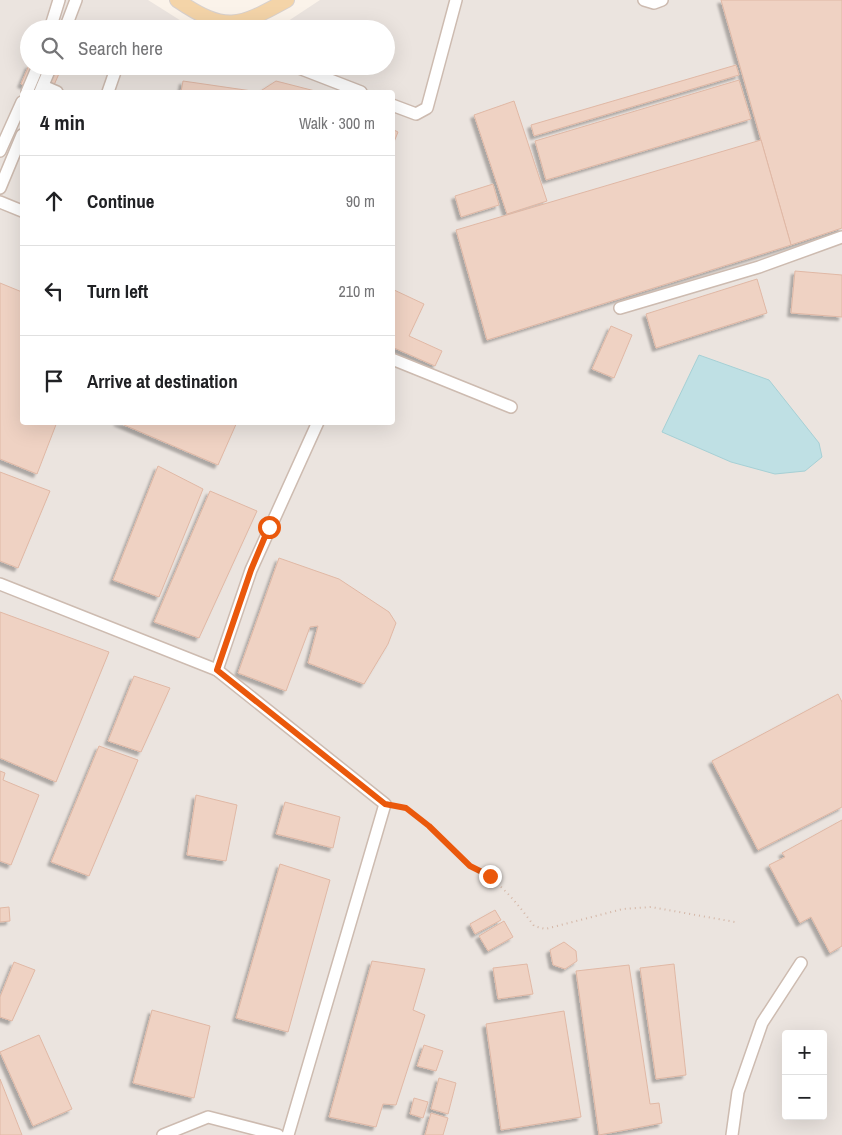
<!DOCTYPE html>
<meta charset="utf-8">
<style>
:root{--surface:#fff;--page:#f2f2f2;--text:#202124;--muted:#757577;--line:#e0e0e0}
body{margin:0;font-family:"Archivo Narrow",sans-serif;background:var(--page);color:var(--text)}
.controls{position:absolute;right:15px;bottom:15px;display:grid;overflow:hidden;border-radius:5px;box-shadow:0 5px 20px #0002}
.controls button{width:45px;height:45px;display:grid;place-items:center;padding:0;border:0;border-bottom:1px solid var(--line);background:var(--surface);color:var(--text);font:25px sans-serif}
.stop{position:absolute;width:15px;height:15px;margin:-11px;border:4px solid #ea580c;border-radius:50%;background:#fff}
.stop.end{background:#ea580c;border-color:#fff;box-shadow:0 1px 5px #0008}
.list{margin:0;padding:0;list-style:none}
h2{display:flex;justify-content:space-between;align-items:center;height:65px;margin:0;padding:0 20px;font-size:21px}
h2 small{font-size:16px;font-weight:400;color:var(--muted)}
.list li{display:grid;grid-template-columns:32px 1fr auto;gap:15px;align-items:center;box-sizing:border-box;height:90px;padding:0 20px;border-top:1px solid var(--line)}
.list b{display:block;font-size:19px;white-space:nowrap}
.list em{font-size:16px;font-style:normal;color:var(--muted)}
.icon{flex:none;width:28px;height:28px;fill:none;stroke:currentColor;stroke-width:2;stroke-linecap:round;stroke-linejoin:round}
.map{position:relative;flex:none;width:842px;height:1135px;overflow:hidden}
.search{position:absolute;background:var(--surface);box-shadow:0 5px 20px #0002;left:20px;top:20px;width:375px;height:55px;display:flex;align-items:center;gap:12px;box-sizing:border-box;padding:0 18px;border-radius:28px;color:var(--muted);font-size:19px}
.panel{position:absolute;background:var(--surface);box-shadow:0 5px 20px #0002;left:20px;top:90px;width:375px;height:335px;border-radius:5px}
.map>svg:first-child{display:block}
.industrial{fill:#ebe4df;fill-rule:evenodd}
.water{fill:#bfe0e4;stroke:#a6d0d5}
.building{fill:#efd2c3;stroke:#e0b8a5;filter:url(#shadow)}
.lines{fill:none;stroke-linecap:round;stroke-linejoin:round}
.minor-casing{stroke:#cdbbb0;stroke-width:14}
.major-casing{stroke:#d8d1ce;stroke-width:16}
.path{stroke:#d4b6a6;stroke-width:2;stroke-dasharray:1 4;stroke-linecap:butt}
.minor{stroke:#fff;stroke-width:11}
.major{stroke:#f4d4a8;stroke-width:14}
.route{stroke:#ea580c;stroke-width:6}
</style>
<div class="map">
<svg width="842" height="1135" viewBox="0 0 842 1135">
<defs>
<filter id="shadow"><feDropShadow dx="-3.5" dy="3.5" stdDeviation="1" flood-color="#0004"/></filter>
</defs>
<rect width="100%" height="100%" fill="#fbf3ea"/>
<path class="industrial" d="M0 0H148L194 29H29V66H386V29H276L320 0H842V1135H0ZM22 92H392V422H22ZM786 1034H823V1116H786Z"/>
<path class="water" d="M699 355 769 380 819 443 822 457 805 471 775 474 731 462 662 432Z"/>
<g class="building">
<path d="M721 0H842V228L791 245Z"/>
<path d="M29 65 44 66 34 89 21 84Z"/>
<path d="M736 65 739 75 534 136 531 125Z"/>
<path d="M44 66 61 69 51 92H42L34 89Z"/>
<path d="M739 80 751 119 546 180 535 141Z"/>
<path d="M183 81 259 92 276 81 319 92H181Z"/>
<path d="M514 101 547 201 507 214 474 115Z"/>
<path d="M392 129 398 132 392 147Z"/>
<path d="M761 140 791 245 487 340 456 230Z"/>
<path d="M493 184 499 205 461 217 455 196Z"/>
<path d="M795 271 842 275V317L791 313Z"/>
<path d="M757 279 767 313 656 348 646 314Z"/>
<path d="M0 283 22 292V422H57L37 474 0 459Z"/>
<path d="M392 289 424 304 409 336 442 351 435 366 392 347Z"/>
<path d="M611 326 632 335 614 378 592 369Z"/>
<path d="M117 422H237L218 465Z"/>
<path d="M158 466 203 489 159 597 113 580Z"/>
<path d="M0 472 50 491 18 568 0 561Z"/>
<path d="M210 491 257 511 199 638 154 622Z"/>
<path d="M279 558 339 579 389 612 396 623 388 644 364 684 308 663 318 626 310 627 286 691 238 673Z"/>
<path d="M0 612 109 652 56 782 0 758Z"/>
<path d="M134 676 170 688 141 752 108 741Z"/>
<path d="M838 694 842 702V807L758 850 712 761Z"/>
<path d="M99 746 138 760 89 876 51 862Z"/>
<path d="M0 771 5 773 3 780 39 795 11 865 0 861Z"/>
<path d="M196 795 237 805 226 861 187 855Z"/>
<path d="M285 802 340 817 333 848 276 834Z"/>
<path d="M842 820V946L830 953 811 917 800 923 769 865 785 857 782 853Z"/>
<path d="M280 864 330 880 288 1032 236 1018Z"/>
<path d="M9 907 10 921 0 922V908Z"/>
<path d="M495 910 501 920 475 934 470 924Z"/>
<path d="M504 921 513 937 488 951 479 936Z"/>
<path d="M564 942 576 951 577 961 565 969 553 965 550 950Z"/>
<path d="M372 961 425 969 413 1010 425 1015 396 1105 383 1104 376 1127 329 1117Z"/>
<path d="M14 962 35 970 12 1021 0 1017V997Z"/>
<path d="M527 964 533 994 498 999 493 968Z"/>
<path d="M674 964 686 1075 656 1079 640 968Z"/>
<path d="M629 965 650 1104 659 1103 662 1123 599 1135 576 971Z"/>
<path d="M152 1010 210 1026 194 1098 133 1083Z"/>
<path d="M564 1011 581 1117 501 1130 486 1024Z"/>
<path d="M39 1035 72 1109 33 1126 0 1052Z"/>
<path d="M424 1045 443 1051 436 1071 417 1066Z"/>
<path d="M439 1078 456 1083 448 1114 431 1109Z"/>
<path d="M0 1079 22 1135H0Z"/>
<path d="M414 1098 428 1102 423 1118 410 1114Z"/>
<path d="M431 1113 448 1118 443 1135H425Z"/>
</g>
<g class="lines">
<g class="minor-casing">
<g id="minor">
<path d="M644 0 654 3 662 0"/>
<path d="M50 29 59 0"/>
<path d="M65 29 76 0"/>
<path d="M294 66 361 92"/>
<path d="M43 86 57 92"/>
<path d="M27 92 38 66"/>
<path d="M40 92 51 66"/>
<path d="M108 92 117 66"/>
<path d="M392 105 416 114 427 108 456 0"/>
<path d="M0 151 22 102"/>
<path d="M0 188 22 135"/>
<path d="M0 202 22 211"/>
<path d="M620 308 759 267 842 237"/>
<path d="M392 359 511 407"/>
<path d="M0 584 217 670 385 804 288 1135"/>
<path d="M217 670 251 570 318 422"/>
<path d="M163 1135 208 1117 278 1135"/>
<path d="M732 1135 738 1092 762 1023 801 963"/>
</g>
</g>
<g class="major-casing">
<path id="major" d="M177 0C226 33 238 27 287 0"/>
</g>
<path class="path" d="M395 806C423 810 442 841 462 859 471 867 482 870 491 878 508 892 521 908 534 926L545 929 623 909 651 907 735 922"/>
<use href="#minor" class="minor"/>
<use href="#major" class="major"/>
</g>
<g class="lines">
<path class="route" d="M269 527 251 570 217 670 385 804 406 808 429 826 470 866 490 876"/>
</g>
</svg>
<div class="controls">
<button>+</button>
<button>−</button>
</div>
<div class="stop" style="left:269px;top:527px"></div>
<div class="stop end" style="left:490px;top:876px"></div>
<div class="search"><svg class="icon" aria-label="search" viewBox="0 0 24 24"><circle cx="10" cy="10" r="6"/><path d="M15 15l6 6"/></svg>Search here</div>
<section class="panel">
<h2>4 min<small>Walk · 300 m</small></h2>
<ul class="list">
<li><svg class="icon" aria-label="ahead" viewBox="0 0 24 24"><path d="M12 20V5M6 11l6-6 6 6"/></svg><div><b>Continue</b></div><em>90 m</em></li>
<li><svg class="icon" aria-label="left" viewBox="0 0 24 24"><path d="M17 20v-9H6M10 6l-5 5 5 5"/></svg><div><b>Turn left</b></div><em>210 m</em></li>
<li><svg class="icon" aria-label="arrive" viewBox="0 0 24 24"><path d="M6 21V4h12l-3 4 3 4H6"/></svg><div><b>Arrive at destination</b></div></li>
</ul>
</section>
</div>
